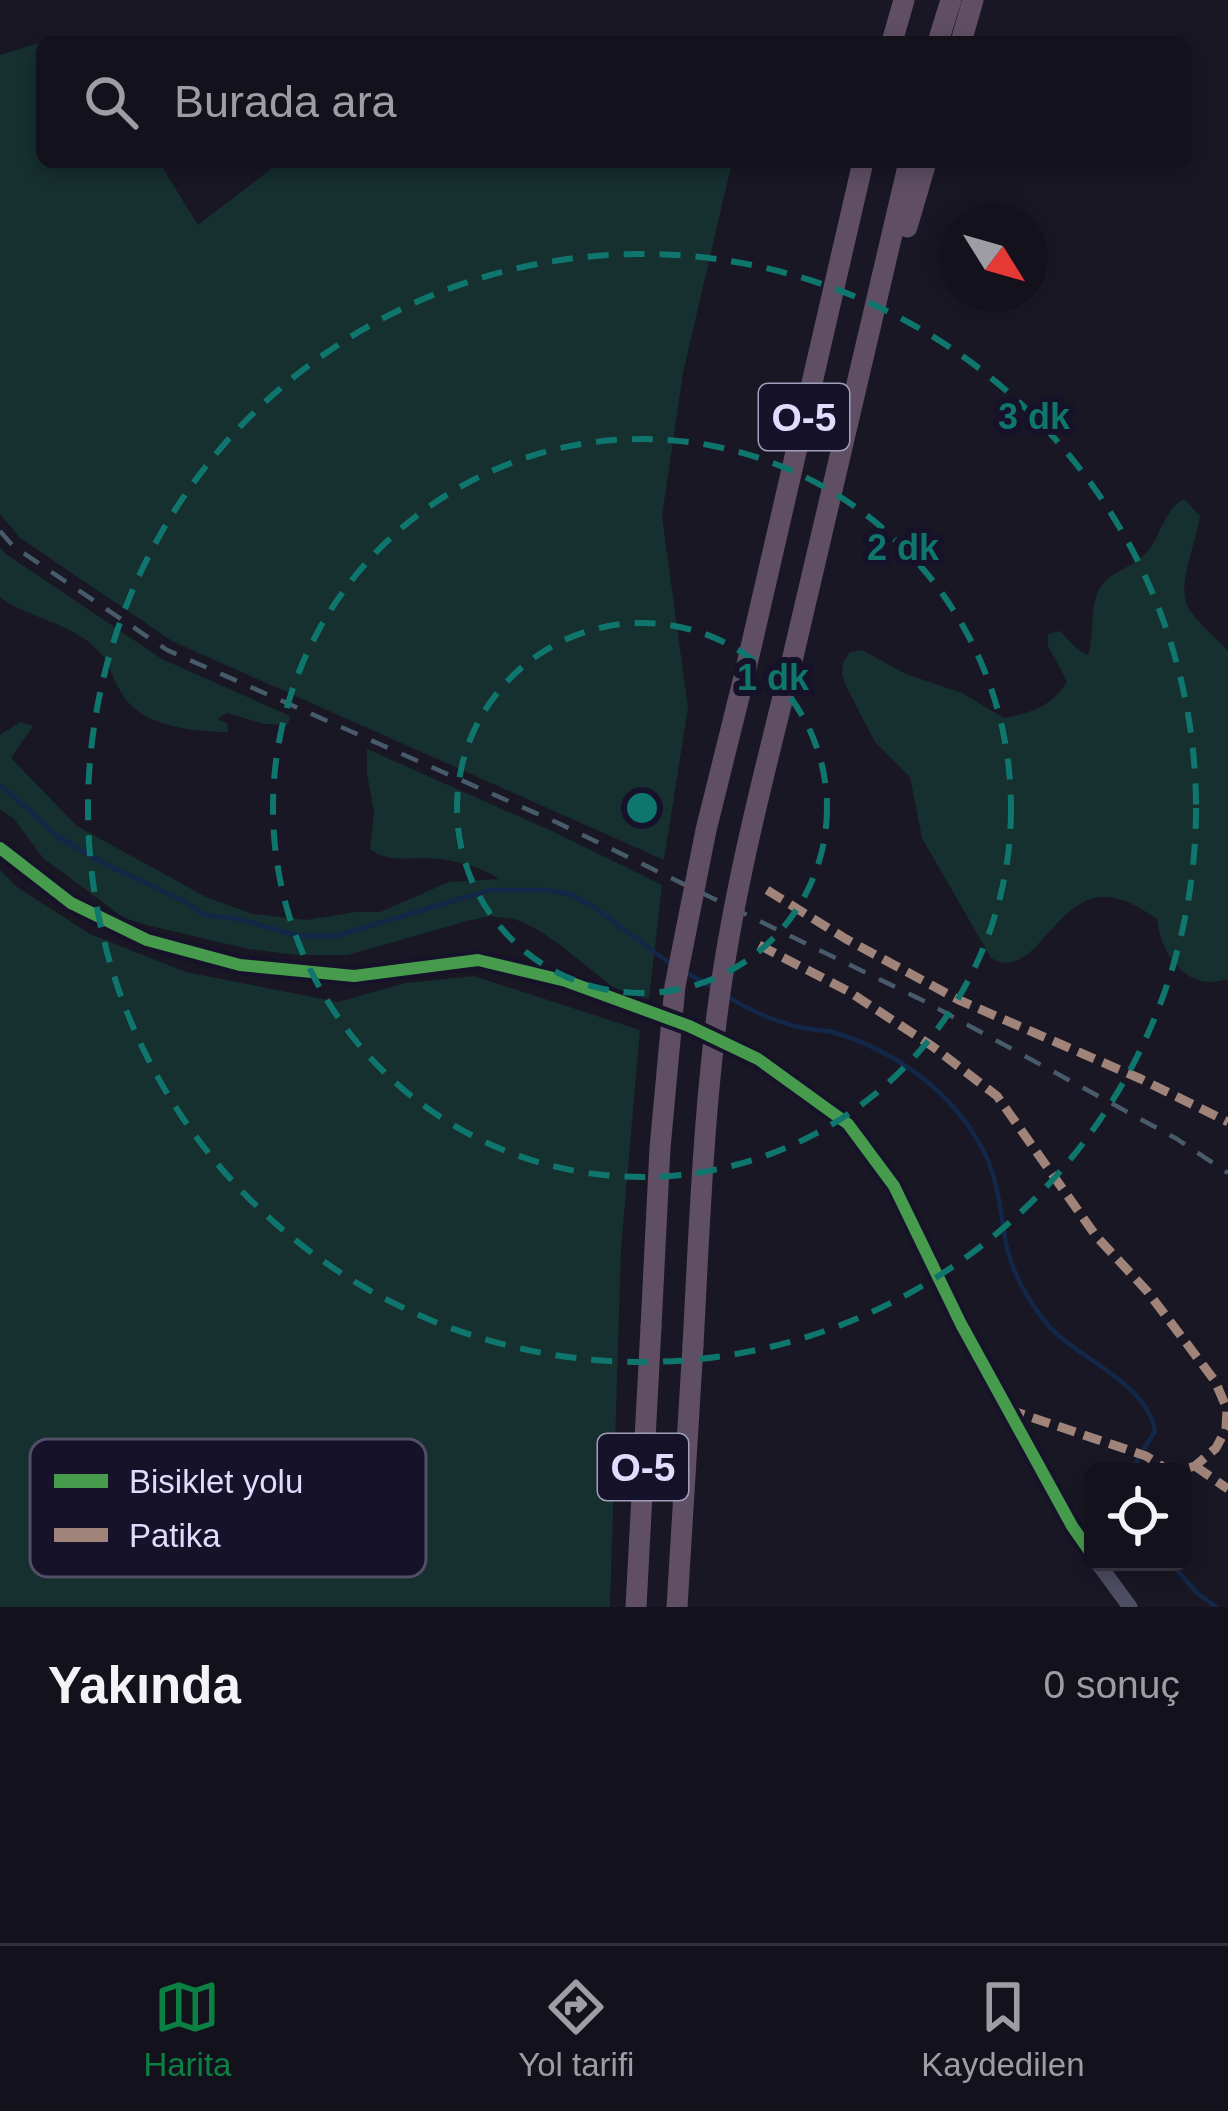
<!DOCTYPE html>
<html lang="tr">
<meta charset="utf-8">
<style>
:root{--surface:#13111b;--page:#1c1a24;--text:#f1f3f6;--muted:#9d9da3;--line:#32313a;--accent:#0b8043}
body{margin:0;font-family:Helvetica,sans-serif;background:var(--page);color:var(--text)}
.controls{position:absolute;right:36px;bottom:36px;display:grid;overflow:hidden;border-radius:18px;box-shadow:0 6px 18px #0003}
.controls button{width:108px;height:108px;display:grid;place-items:center;padding:0;border:0;border-bottom:3px solid var(--line);background:var(--surface);color:var(--text);font:60px sans-serif}
.compass{position:absolute;left:940px;top:204px;width:108px;height:108px;border-radius:50%;background:var(--surface);box-shadow:0 6px 18px #0003;rotate:127deg}
.list{margin:0;padding:0;list-style:none}
h2{display:flex;justify-content:space-between;align-items:center;height:156px;margin:0;padding:0 48px;font-size:51px}
h2 small{font-size:39px;font-weight:400;color:var(--muted)}
.icon{flex:none;width:66px;height:66px;fill:none;stroke:currentColor;stroke-width:2;stroke-linecap:round;stroke-linejoin:round}
.map{position:relative;flex:none;width:1228px;height:1607px;overflow:hidden}
.search{position:absolute;background:var(--surface);box-shadow:0 6px 18px #0003;left:36px;right:36px;top:36px;height:132px;display:flex;align-items:center;gap:30px;box-sizing:border-box;padding:0 42px;border-radius:18px;color:var(--muted);font-size:45px}
.sheet{height:336px;background:var(--surface)}
nav{display:flex;justify-content:space-around;align-items:center;box-sizing:border-box;height:168px;border-top:3px solid var(--line);background:var(--surface);font-size:33px;color:var(--muted)}
nav a{display:grid;justify-items:center;gap:6px}
nav .on{color:var(--accent)}
.map>svg:first-child{display:block}
.green{fill:#162f2f}
.lines{fill:none;stroke-linecap:round;stroke-linejoin:round}
.stream{stroke:#132749;stroke-width:4.5}
.minor{stroke:#4d4d63;stroke-width:15}
.highway{stroke:#5f4e64;stroke-width:21}
.rail{stroke:#475b6b;stroke-width:4.5;stroke-dasharray:18 15;stroke-linecap:butt}
.highway-bridge{stroke:#5f4e64;stroke-width:21}
.quiet{stroke:#a18479;stroke-width:9;stroke-dasharray:18 9;stroke-linecap:butt}
.cycleway-casing{stroke:#151229;stroke-width:20}
.cycleway{stroke:#469c4c;stroke-width:12}
.ring{fill:none;stroke:#0f766e;stroke-width:6;stroke-dasharray:21 15}
.labels{text-anchor:middle;dominant-baseline:central;stroke-width:12;stroke-linejoin:round;paint-order:stroke}
.shield{fill:#151229;stroke:#a29fbd;stroke-width:3}
.shield-label{font-size:39px;font-weight:bold;fill:#dfdcfd}
.key{fill:#151229;stroke:#524f69;stroke-width:3}
.key-label{font-size:33px;fill:#dfdcfd}
.centre{fill:#0f766e;stroke:#151229;stroke-width:6}
.ring-label{font-size:36px;text-anchor:middle;font-weight:bold;fill:#0f766e;stroke:#151229;stroke-width:12;stroke-linejoin:round;paint-order:stroke}
</style>
<div class="map">
<svg width="1228" height="1607" viewBox="0 0 1228 1607">
<rect width="100%" height="100%" fill="#191724"/>
<g class="green">
<path d="M42 42V162H159L198 225 280 162H732L683 373 662 516 688 708 664 860 172 641 20 538 0 514V55Z"/>
<path d="M1184 499 1200 516C1197 541 1175 588 1189 609 1199 625 1216 637 1228 651V979C1187 993 1161 955 1157 919 1142 909 1124 897 1105 897 1055 895 1034 984 991 958L922 838 910 777 875 742 846 686 842 674 843 662 850 652 862 650 906 674 962 693 1004 718C1029 714 1056 704 1067 681L1048 646V634L1060 631 1077 649 1088 655C1095 634 1089 608 1100 588 1111 570 1133 568 1146 553 1162 536 1162 511 1184 499Z"/>
<path d="M0 547 6 554 162 659 290 716 288 725 264 724 227 713 217 719 227 723 228 732C197 732 144 727 125 698 107 673 113 658 83 638 57 620 25 616 0 597Z"/>
<path d="M20 722 33 726 11 758 77 826 206 897 253 914 306 920 356 912H380L449 882 499 879C479 865 450 859 426 858 405 858 387 862 370 849L374 812 367 774V749L554 832 662 885 649 999 623 995 559 944 538 930 515 919 490 916 467 921 348 955H296L248 949 147 925 124 918 43 858 14 819 0 809V735Z"/>
<path d="M0 870 17 887 90 934 186 972 338 1002 405 983 474 976 640 1030 621 1249 610 1607H0Z"/>
</g>
<g class="lines">
<g class="stream">
<path d="M0 785 60 838 105 864 184 901 204 915 239 919 298 936H336L490 890H549L573 895 594 907 672 965"/>
<path d="M687 973 714 988"/>
<path d="M729 997C750 1011 779 1023 804 1028 814 1030 823 1030 832 1032 895 1050 955 1093 985 1154 998 1181 1001 1214 1006 1243 1011 1271 1029 1302 1047 1324 1077 1359 1147 1382 1155 1431L1130 1472"/>
<path d="M1170 1562 1197 1593 1216 1607"/>
</g>
<g class="minor">
<path d="M0 848 71 903 147 940 240 965 354 976 478 960 566 981 689 1026 758 1059 848 1124 894 1186 961 1324 1072 1526 1093 1556"/>
<path d="M1097 1562 1130 1607"/>
</g>
<g class="highway">
<path d="M892 42 904 0"/>
<path d="M938 42 951 0"/>
<path d="M961 42 973 0"/>
<path d="M907 227 926 162"/>
<path d="M791 665 909 162"/>
<path d="M745 673 863 162"/>
<path d="M636 1607 651 1327"/>
<path d="M677 1607 693 1345"/>
</g>
<path class="rail" d="M0 531 13 546 167 650 558 823 922 1000 1177 1139 1228 1173"/>
<g class="highway-bridge">
<path d="M651 1327 660 1148 675 986 706 830 745 673"/>
<path d="M693 1345C699 1235 703 1124 717 1015 732 897 762 781 791 665"/>
</g>
<g class="quiet">
<path d="M767 890 846 939 959 1000 1141 1079 1228 1122"/>
<path d="M759 945 848 991 932 1046 997 1096 1096 1236 1147 1291 1215 1381 1227 1409 1226 1429 1216 1448 1195 1466 1174 1472"/>
<path d="M1007 1409 1146 1456 1171 1472"/>
<path d="M1195 1466 1228 1489"/>
</g>
<g class="cycleway-casing">
<path id="cycleway" d="M0 848 71 903 147 940 240 965 354 976 478 960 566 981 689 1026 758 1059 848 1124 894 1186 961 1324 1072 1526 1093 1556"/>
</g>
<use href="#cycleway" class="cycleway"/>
</g>
<g class="ring">
<circle cx="642" cy="808" r="185"/>
<circle cx="642" cy="808" r="369"/>
<circle cx="642" cy="808" r="554"/>
</g>
<g class="labels">
<g class="shield">
<rect x="759" y="384" width="90" height="66" rx="9"/>
<rect x="598" y="1434" width="90" height="66" rx="9"/>
</g>
<g class="shield-label">
<text x="804" y="417">O-5</text>
<text x="643" y="1467">O-5</text>
</g>
</g>
<rect x="30" y="1439" width="396" height="138" rx="18" class="key"/>
<rect x="54" y="1474" width="54" height="14" fill="#469c4c"/>
<rect x="54" y="1528" width="54" height="14" fill="#a18479"/>
<g class="key-label">
<text x="129" y="1493">Bisiklet yolu</text>
<text x="129" y="1547">Patika</text>
</g>
<circle cx="642" cy="808" r="18" class="centre"/>
<g class="ring-label">
<text x="1034" y="429">3 dk</text>
<text x="903" y="560">2 dk</text>
<text x="773" y="690">1 dk</text>
</g>
</svg>
<div class="controls">
<button><svg class="icon" aria-label="locate" viewBox="0 0 24 24"><circle cx="12" cy="12" r="6"/><path d="M12 2v4M12 18v4M2 12h4M18 12h4"/></svg></button>
</div>
<svg class="compass" viewBox="-18 -18 36 36"><path d="M0-13l5 13h-10z" fill="#e53935"/><path d="M0 13l5-13h-10z" fill="#9d9da3"/></svg>
<div class="search"><svg class="icon" aria-label="search" viewBox="0 0 24 24"><circle cx="10" cy="10" r="6"/><path d="M15 15l6 6"/></svg>Burada ara</div>
</div>
<section class="sheet">
<h2>Yakında<small>0 sonuç</small></h2>
<ul class="list">
</ul>
</section>
<nav>
<a class="on"><svg class="icon" aria-label="map" viewBox="0 0 24 24"><path d="M3 6l6-2 6 2 6-2v14l-6 2-6-2-6 2zM9 4v14M15 6v14"/></svg>Harita</a>
<a><svg class="icon" aria-label="directions" viewBox="0 0 24 24"><path d="M12 3l9 9-9 9-9-9zM9 14v-3h6M13 9l2 2-2 2"/></svg>Yol tarifi</a>
<a><svg class="icon" aria-label="saved" viewBox="0 0 24 24"><path d="M7 4h10v16l-5-4-5 4z"/></svg>Kaydedilen</a>
</nav>
